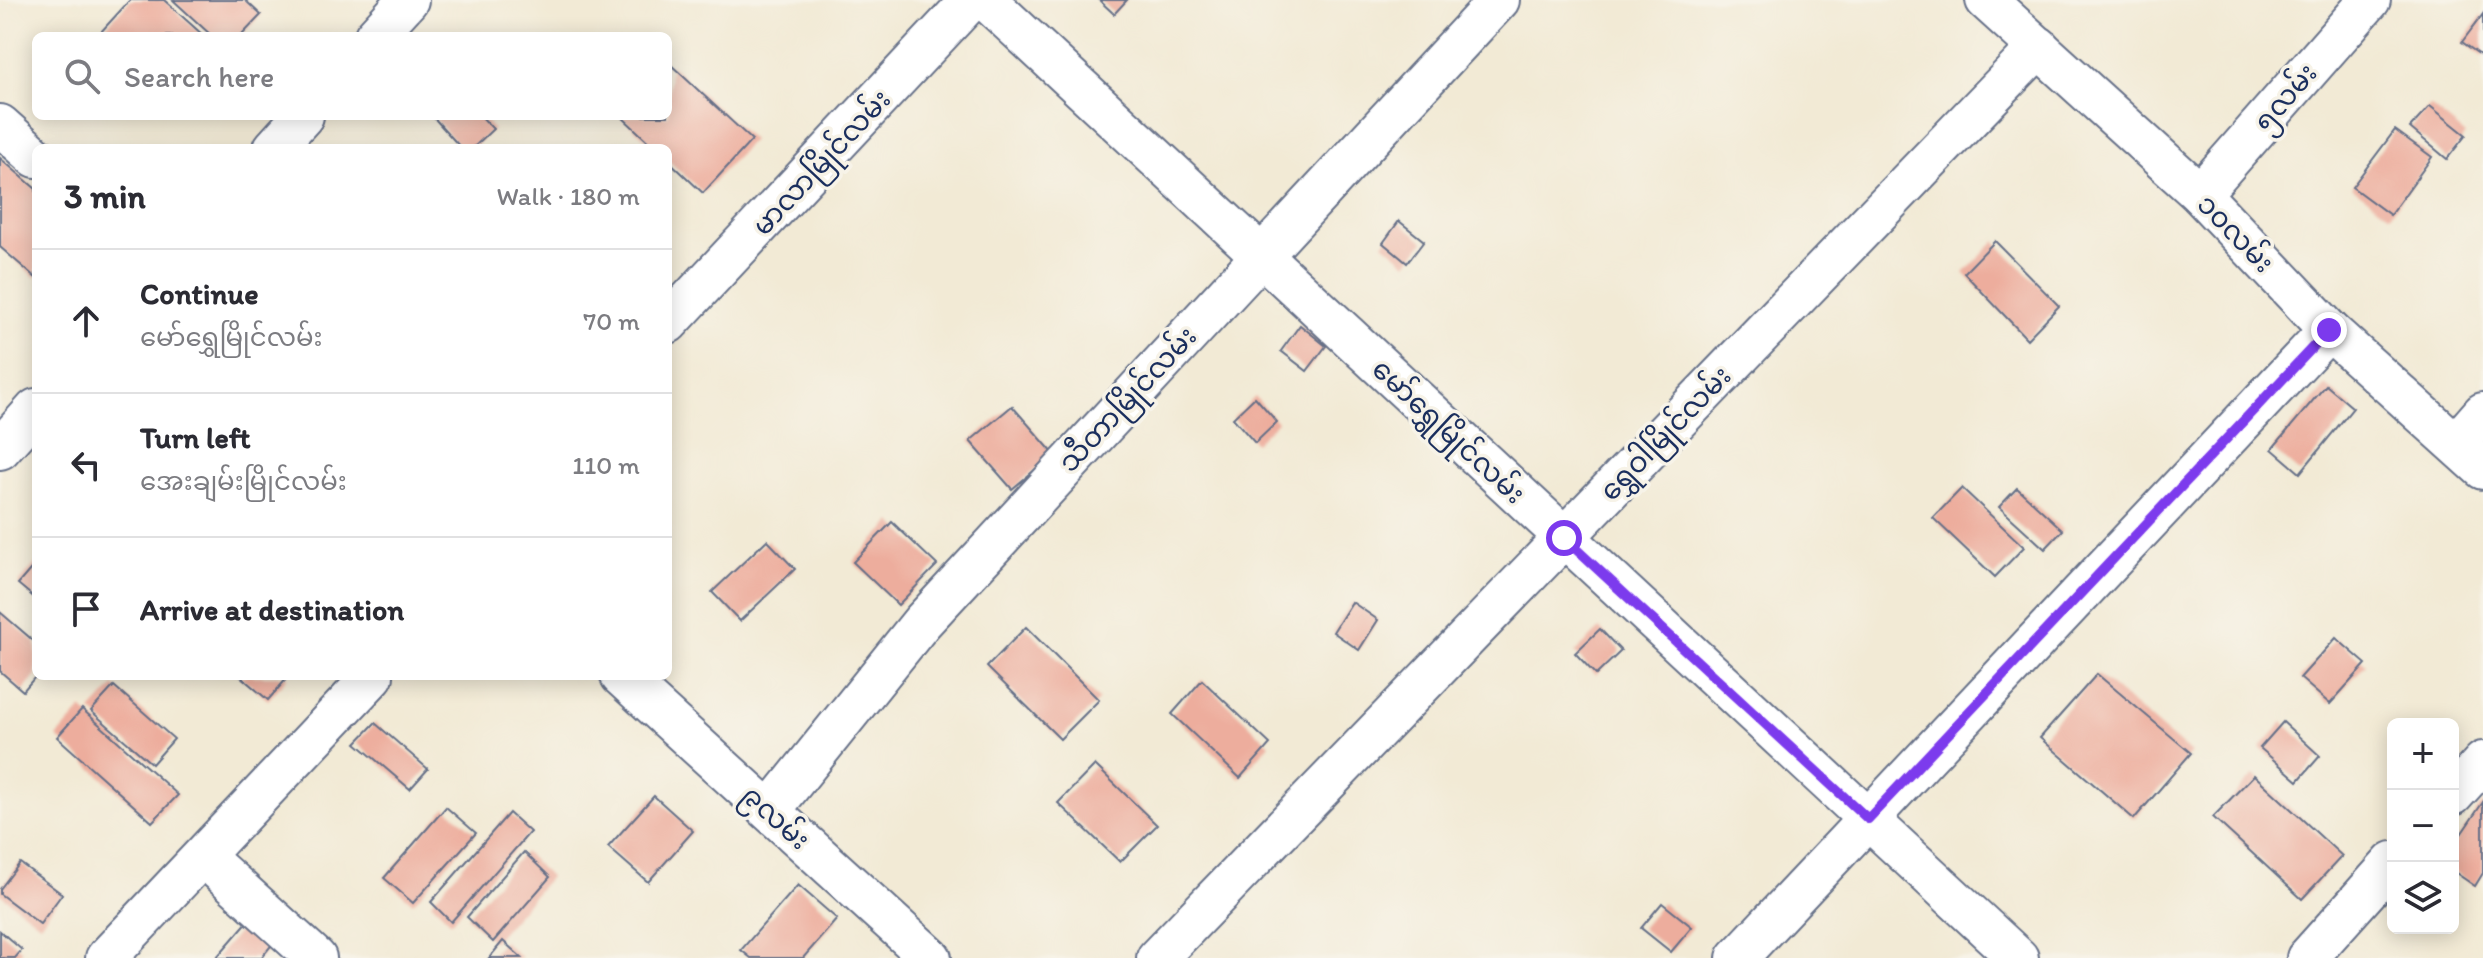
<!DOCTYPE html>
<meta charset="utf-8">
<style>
:root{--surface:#fff;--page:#f2f2f3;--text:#2b2b33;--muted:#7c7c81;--line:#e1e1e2}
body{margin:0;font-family:Itim,"Noto Sans Myanmar",sans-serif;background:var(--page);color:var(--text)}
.controls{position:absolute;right:24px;bottom:24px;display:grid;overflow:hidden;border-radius:12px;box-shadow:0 4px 20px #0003}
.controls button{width:72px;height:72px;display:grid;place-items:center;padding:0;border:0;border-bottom:2px solid var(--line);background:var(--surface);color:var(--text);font:40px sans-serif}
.stop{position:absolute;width:24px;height:24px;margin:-18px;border:6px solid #7c3aed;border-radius:50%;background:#fff}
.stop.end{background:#7c3aed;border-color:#fff;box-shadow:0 2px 8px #0008}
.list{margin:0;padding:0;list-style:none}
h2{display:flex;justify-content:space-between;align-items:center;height:104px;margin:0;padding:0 32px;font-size:34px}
h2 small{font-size:26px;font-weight:400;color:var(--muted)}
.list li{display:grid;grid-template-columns:52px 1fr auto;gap:24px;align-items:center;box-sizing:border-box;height:144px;padding:0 32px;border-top:2px solid var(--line)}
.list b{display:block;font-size:30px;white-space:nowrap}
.list p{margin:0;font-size:26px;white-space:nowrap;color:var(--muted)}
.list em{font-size:26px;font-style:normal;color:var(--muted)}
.icon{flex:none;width:44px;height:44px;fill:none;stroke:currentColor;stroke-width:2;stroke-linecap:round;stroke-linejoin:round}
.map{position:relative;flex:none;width:2483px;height:958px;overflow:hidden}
.search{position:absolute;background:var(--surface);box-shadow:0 4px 20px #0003;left:32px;top:32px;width:640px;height:88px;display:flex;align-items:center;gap:20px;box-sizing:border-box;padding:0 28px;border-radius:12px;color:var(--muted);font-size:30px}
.panel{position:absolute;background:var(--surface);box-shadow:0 4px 20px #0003;left:32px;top:144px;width:640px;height:536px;border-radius:12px}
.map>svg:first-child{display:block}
.building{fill:#edad9d}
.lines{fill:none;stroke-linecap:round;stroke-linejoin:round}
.minor-casing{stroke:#667088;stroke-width:44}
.minor{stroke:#fff;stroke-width:40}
.route{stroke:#7c3aed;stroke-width:10}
.labels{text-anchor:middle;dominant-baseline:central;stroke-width:7;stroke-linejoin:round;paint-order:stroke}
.street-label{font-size:28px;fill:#1b2f5e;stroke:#f7f3e8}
</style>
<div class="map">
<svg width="2483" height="958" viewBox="0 0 2483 958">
<rect width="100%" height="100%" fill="#f7f3e8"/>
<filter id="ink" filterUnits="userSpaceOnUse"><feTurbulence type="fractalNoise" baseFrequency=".0125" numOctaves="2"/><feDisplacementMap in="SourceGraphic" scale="16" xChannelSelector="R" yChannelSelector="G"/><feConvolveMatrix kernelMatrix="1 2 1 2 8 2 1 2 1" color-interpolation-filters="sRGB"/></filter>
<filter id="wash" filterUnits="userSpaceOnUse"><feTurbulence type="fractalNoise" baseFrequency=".006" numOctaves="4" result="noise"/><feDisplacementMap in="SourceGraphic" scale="32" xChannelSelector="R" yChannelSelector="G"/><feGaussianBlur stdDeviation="1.8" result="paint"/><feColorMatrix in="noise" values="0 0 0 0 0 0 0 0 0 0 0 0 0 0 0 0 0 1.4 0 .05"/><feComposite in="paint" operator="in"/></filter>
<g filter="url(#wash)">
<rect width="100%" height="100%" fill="#f2ead5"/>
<g id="blocks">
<g class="building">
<path d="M130 0H164L204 36H101L99 34Z"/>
<path d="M173 0H245L261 15 241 36H212Z"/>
<path d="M1099 0H1127L1114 14Z"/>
<path d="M2483 14V57L2462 42Z"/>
<path d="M670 64 752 140 703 193 668 160V148H655L621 116H668Z"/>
<path d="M2430 106 2466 135 2447 159 2410 128Z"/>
<path d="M438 116H481L493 129 473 148H461L435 119Z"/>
<path d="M2395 130 2432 157 2390 215 2352 187Z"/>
<path d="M0 158 36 189V278L0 247Z"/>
<path d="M1399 221 1424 241 1407 263 1383 243Z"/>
<path d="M1995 241 2059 306 2027 339 1964 273Z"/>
<path d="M1300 325 1326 346 1307 371 1281 351Z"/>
<path d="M2326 385 2353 408 2300 473 2272 449Z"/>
<path d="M1255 397 1277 422 1255 443 1233 418Z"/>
<path d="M1012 406 1054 454 1012 489 970 441Z"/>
<path d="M1962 488 2024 547 1995 577 1933 518Z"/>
<path d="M2017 488 2063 530 2045 549 1999 507Z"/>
<path d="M892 522 937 565 898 605 853 562Z"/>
<path d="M767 540 795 569 740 621 712 592Z"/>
<path d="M36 563V599L18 584Z"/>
<path d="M1352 602 1378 620 1359 650 1333 632Z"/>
<path d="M0 612 36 643V676L23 691 0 671Z"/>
<path d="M1026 627 1099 700 1060 739 987 667Z"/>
<path d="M1600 629 1621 651 1596 675 1575 653Z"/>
<path d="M2336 638 2366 664 2330 704 2300 678Z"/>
<path d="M2097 674 2191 753 2134 819 2040 738Z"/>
<path d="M240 676H289L268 700Z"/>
<path d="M1202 680 1270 744 1240 778 1172 714Z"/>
<path d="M114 686 174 739 152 764 91 711Z"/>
<path d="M82 709 178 795 152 822 57 737Z"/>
<path d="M2283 722 2320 756 2298 781 2260 748Z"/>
<path d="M375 723 428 769 410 789 356 743Z"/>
<path d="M1095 765 1157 825 1120 862 1058 803Z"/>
<path d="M2254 775 2342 856 2302 899 2213 817Z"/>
<path d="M654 796 693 831 648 882 608 847Z"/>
<path d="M2483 802V873L2475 886 2453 871V846Z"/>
<path d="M446 807 476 833 413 903 384 878Z"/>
<path d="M509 813 530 832 451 922 431 902Z"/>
<path d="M524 852 550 877 493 942 467 917Z"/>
<path d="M20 863 62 894 40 924 0 894V889Z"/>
<path d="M798 885 837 919 803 958H751L741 950Z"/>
<path d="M1662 903 1692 927 1671 952 1641 928Z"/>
<path d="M249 920 275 941 261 958H216Z"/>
<path d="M0 931 22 950 15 958H0Z"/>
<path d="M503 941 522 958H489Z"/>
</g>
</g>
</g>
<g filter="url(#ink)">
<use href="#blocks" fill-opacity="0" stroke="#667088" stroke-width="2"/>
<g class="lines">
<g class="minor-casing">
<g id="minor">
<path d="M986 0 2018 958"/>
<path d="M1986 0 2200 194 2329 330 2483 469"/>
<path d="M375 36 408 0"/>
<path d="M0 125 36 157"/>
<path d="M274 148 303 116"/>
<path d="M2200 194 2370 0"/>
<path d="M668 323 971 0"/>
<path d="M2456 444 2483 413"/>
<path d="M0 449 36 409"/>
<path d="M621 676 931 958"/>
<path d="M2453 795 2483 762"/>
<path d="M770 811 922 622 1499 0"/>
<path d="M204 857 316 958"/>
<path d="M106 958 373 676"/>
<path d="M1157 958 2039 47"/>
<path d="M1737 958 2329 330"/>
<path d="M2307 958 2393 862"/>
</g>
</g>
<use href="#minor" class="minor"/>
</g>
</g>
<g class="lines" filter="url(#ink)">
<path class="route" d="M1564 538 1868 819 2329 330"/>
</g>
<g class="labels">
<g class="street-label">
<text transform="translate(2285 97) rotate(-49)">၅လမ်း</text>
<text transform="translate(821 162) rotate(-47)">မာလာမြိုင်လမ်း</text>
<text transform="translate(2236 233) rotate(46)">၁၀လမ်း</text>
<text transform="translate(1127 399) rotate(-47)">သီတာမြိုင်လမ်း</text>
<text transform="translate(1449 431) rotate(43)">မော်ရွှေမြိုင်လမ်း</text>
<text transform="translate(1665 433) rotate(-46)">ရွှေဝါမြိုင်လမ်း</text>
<text transform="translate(776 817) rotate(42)">၉လမ်း</text>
</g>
</g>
</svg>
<div class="controls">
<button>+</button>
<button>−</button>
<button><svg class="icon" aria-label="layers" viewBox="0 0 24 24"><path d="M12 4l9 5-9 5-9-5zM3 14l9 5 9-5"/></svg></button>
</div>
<div class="stop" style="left:1564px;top:538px"></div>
<div class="stop end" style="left:2329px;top:330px"></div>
<div class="search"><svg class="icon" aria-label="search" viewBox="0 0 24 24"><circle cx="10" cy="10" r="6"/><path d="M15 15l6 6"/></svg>Search here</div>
<section class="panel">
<h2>3 min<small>Walk · 180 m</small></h2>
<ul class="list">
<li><svg class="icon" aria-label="ahead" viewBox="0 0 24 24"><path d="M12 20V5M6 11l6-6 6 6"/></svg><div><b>Continue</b><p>မော်ရွှေမြိုင်လမ်း</p></div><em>70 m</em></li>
<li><svg class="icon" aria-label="left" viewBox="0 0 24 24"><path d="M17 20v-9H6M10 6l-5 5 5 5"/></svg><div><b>Turn left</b><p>အေးချမ်းမြိုင်လမ်း</p></div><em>110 m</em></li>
<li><svg class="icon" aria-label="arrive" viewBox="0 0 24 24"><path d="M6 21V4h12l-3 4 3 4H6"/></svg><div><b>Arrive at destination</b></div></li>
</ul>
</section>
</div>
